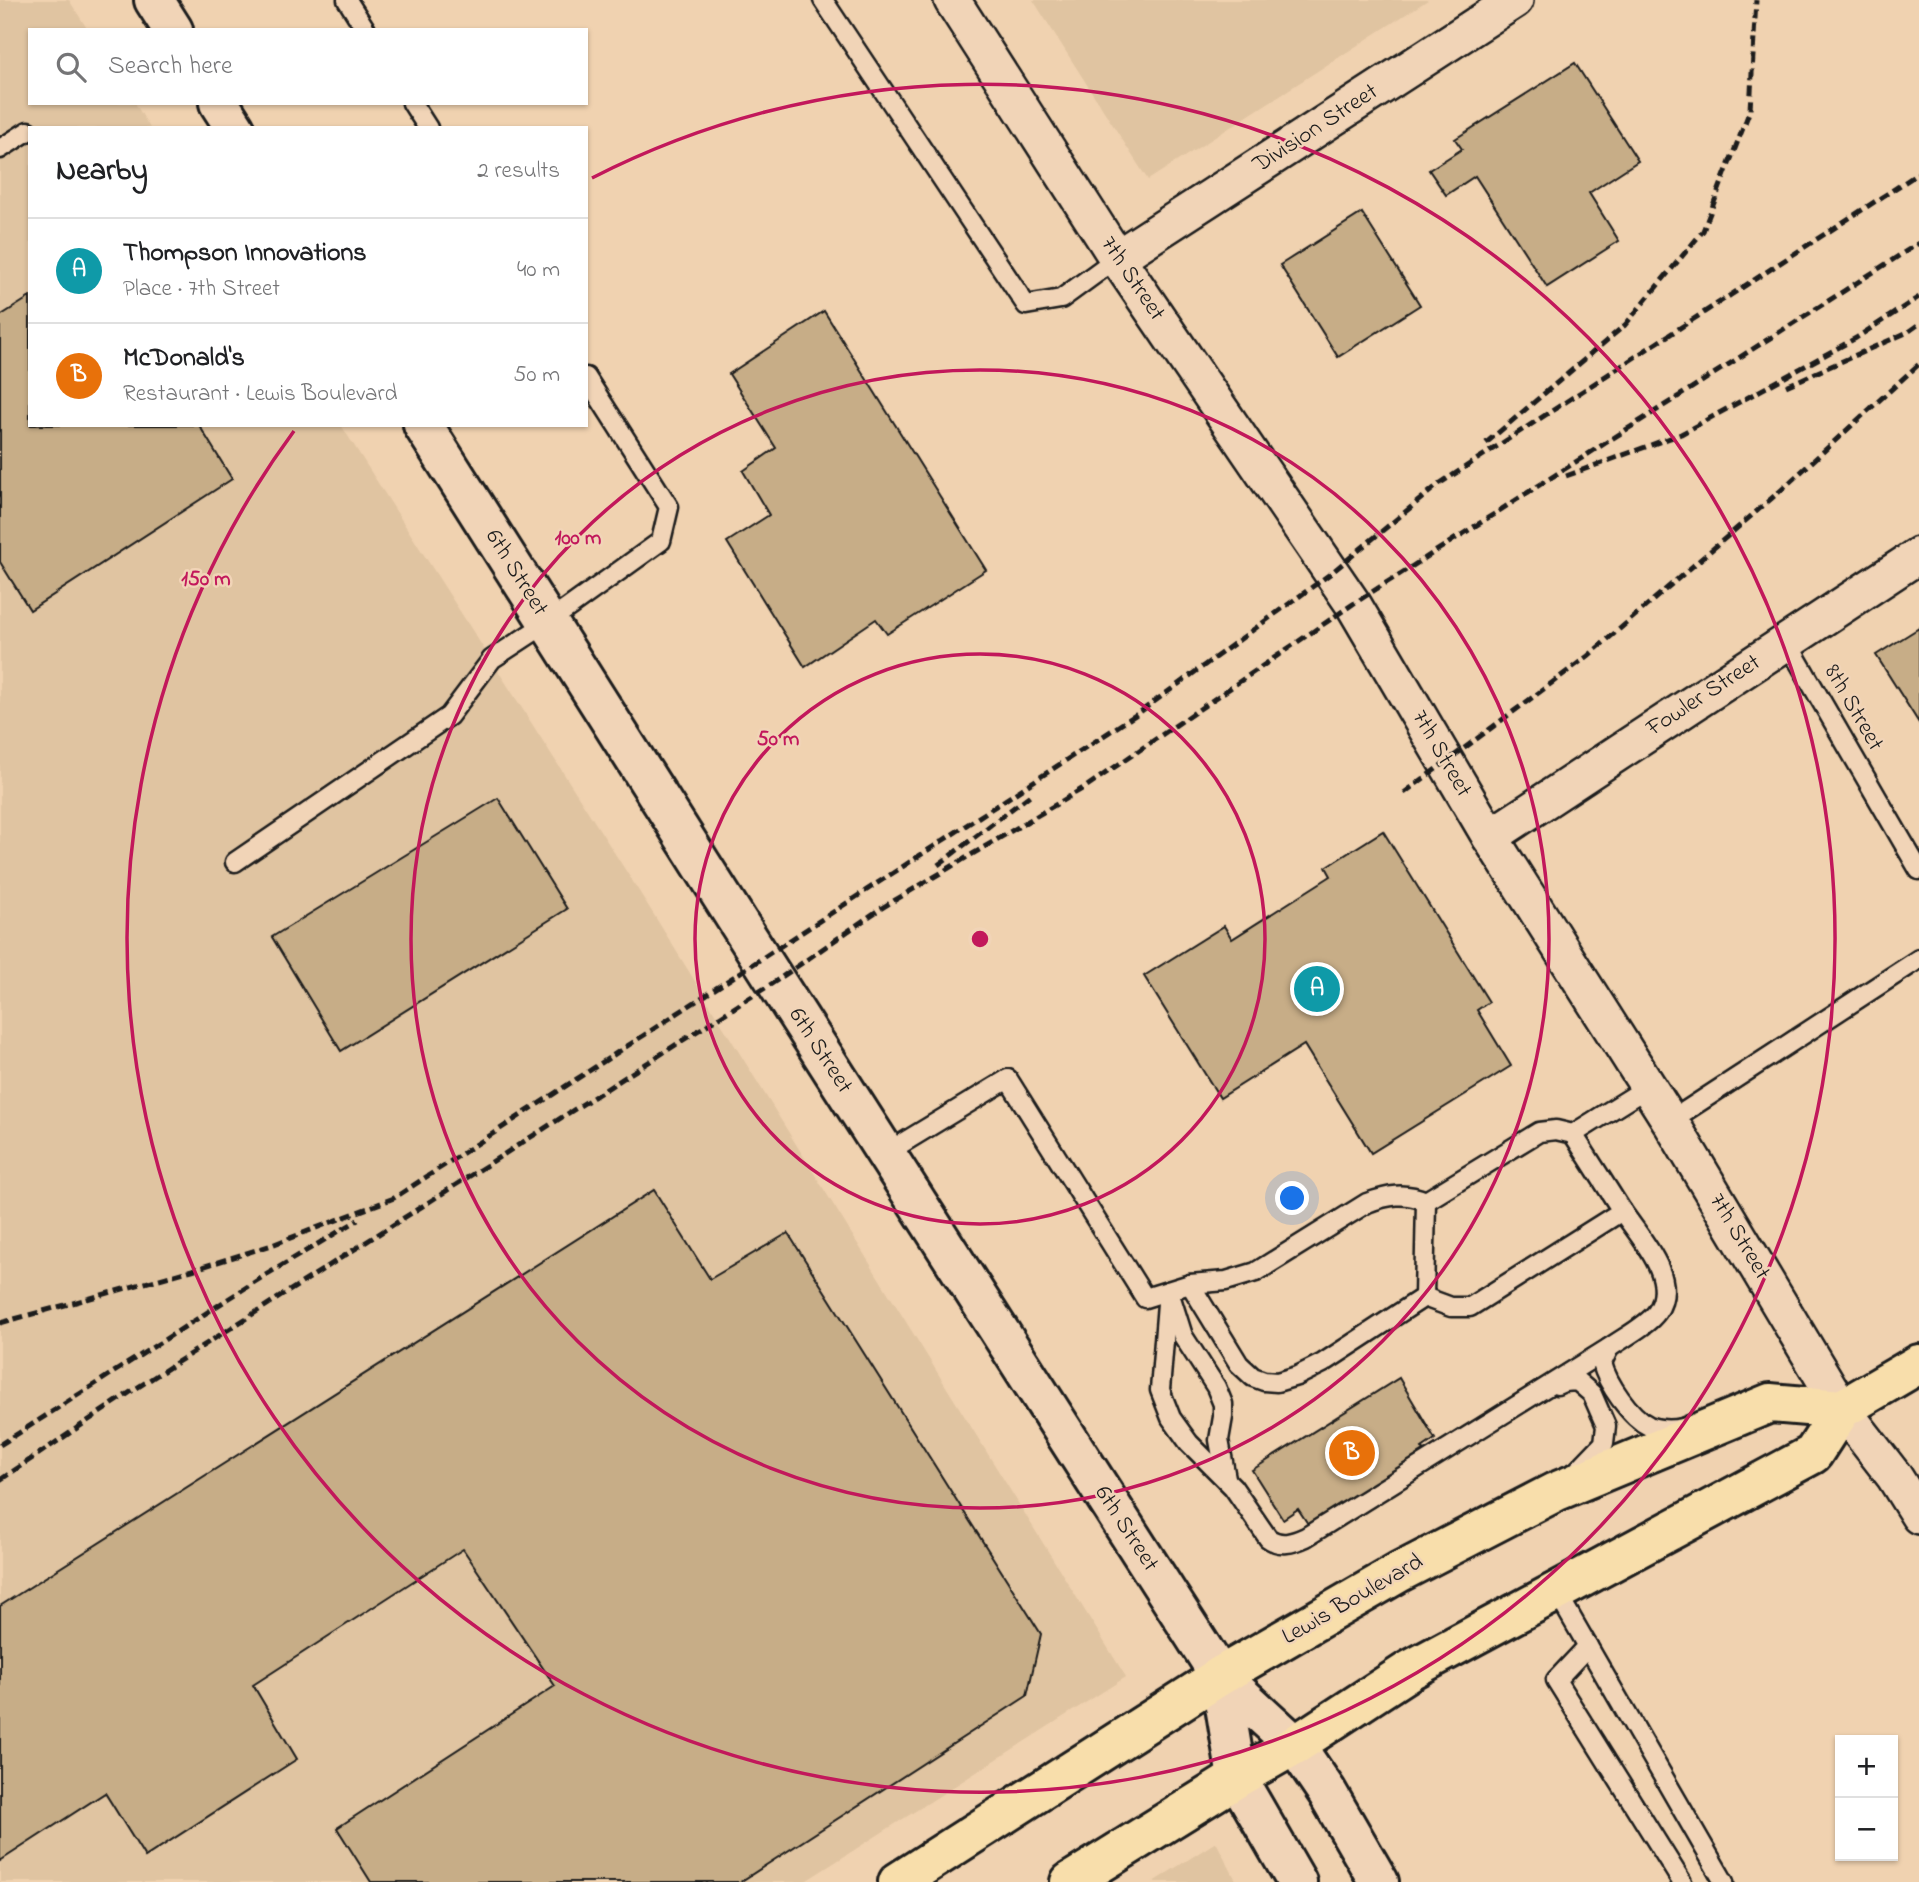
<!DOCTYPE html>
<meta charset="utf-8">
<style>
:root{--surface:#fff;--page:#f6f6f6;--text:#202124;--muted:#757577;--line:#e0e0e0;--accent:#d1495b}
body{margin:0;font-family:"Indie Flower",sans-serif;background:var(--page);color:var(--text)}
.controls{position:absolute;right:21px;bottom:21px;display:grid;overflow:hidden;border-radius:0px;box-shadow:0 2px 5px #0004}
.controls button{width:63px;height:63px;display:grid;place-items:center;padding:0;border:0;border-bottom:2px solid var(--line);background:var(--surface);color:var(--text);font:35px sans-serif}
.you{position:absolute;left:1293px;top:1199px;width:24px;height:24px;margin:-18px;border:5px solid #fff;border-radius:50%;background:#1a73e8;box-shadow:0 0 0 10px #1a73e833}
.badge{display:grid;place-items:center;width:46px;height:46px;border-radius:50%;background:var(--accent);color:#fff;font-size:23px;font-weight:700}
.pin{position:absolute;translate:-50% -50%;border:4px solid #fff;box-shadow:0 2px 7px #0006}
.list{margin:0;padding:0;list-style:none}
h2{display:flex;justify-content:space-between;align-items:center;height:91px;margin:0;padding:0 28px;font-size:30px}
h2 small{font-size:23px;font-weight:400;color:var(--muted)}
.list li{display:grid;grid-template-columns:46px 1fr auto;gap:21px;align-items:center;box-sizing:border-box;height:105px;padding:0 28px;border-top:2px solid var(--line)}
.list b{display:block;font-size:26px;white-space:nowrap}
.list p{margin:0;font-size:23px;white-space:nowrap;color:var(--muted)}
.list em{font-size:23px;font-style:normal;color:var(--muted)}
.icon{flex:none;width:38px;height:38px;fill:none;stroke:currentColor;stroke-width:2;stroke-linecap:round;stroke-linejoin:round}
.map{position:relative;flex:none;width:1919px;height:1882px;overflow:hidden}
.search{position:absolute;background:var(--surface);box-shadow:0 2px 5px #0004;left:28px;top:28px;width:560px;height:77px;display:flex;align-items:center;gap:18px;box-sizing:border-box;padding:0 24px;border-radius:0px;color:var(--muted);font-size:26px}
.panel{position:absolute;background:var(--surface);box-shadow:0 2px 5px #0004;left:28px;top:126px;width:560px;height:301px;border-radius:0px}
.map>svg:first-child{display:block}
.built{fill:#e0c4a1}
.building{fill:#c7ad87;stroke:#1c1c1c;stroke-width:2}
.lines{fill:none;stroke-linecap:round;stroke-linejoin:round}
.lane-casing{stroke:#1c1c1c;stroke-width:23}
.street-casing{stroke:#1c1c1c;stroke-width:40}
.secondary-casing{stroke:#1c1c1c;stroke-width:44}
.primary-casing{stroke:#1c1c1c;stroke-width:44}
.lane{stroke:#f1d4b7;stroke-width:18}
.street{stroke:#f1d4b7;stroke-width:35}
.secondary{stroke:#f1d4b7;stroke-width:38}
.primary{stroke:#f8deab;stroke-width:38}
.rail{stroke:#1c1c1c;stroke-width:5;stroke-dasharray:10 5;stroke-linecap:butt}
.ring{fill:none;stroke:#c2185b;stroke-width:3.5}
.labels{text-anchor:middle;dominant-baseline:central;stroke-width:5;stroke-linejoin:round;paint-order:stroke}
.street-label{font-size:24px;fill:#1c1c1c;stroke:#f1d4b7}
.centre{fill:#c2185b;stroke:#f1d4b7;stroke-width:3.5}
.ring-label{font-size:21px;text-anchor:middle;font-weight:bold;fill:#c2185b;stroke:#f1d4b7;stroke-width:5;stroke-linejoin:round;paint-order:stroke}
</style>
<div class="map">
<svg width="1919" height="1882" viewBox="0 0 1919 1882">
<rect width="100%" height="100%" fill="#f0d2b0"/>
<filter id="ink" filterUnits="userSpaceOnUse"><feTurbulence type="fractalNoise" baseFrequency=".0143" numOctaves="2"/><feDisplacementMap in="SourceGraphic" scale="14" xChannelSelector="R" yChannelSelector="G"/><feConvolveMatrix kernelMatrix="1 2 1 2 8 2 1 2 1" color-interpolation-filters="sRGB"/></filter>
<g filter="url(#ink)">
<g class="built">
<path d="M0 0H69L88 30H30V103H135L150 128H30V425H341L649 907 1126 1677 804 1882H0Z"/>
<path d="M1033 0H1428L1148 180Z"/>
<path d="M1216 1842 1237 1882H1153Z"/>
</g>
<g class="building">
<path d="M1575 63 1638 161 1589 193 1619 241 1547 287 1475 176 1446 195 1429 170 1462 149 1455 139Z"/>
<path d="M1362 213 1420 305 1338 357 1280 265Z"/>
<path d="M30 297V425H199L232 479 30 610 0 562V316Z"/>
<path d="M824 311 986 570 887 634 876 619 805 667 727 542 769 515 743 471 776 448 729 374Z"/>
<path d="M1919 628V723L1876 655Z"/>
<path d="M498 798 567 909 341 1051 272 937Z"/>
<path d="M1383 831 1489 1002 1477 1010 1511 1066 1371 1153 1304 1045 1220 1098 1144 976 1224 926 1232 939 1331 876 1326 867Z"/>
<path d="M654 1190 710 1279 788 1233 1041 1634 1027 1696 740 1882H371L337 1828 555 1686 463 1549 253 1685 297 1759 145 1857 105 1793 0 1861V1606Z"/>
<path d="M1399 1378 1435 1439 1422 1448 1428 1457 1310 1527 1298 1509 1283 1519 1252 1470Z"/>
</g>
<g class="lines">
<g class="lane-casing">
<g id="lane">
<path d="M347 0 366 30"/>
<path d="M823 0 1026 305 1061 299 1117 258"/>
<path d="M412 103 428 128"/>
<path d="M0 149 28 131"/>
<path d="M1787 642 1919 870"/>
<path d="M235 862 449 716 492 659 547 623 661 541 669 507 586 377"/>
<path d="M1670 1121 1919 959"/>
<path d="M886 1153 1008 1079 1145 1298 1190 1284 1226 1281 1256 1272 1367 1203C1388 1195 1405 1192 1426 1201L1539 1132 1556 1130 1573 1134 1648 1087"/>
<path d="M1190 1284 1239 1364 1253 1377 1264 1381 1277 1382 1297 1376 1323 1363 1424 1297 1426 1201"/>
<path d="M1168 1291 1160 1390 1171 1418 1189 1443 1233 1487 1268 1538C1280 1547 1293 1543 1306 1537L1609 1348C1623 1338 1648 1325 1657 1312 1680 1279 1640 1238 1622 1211"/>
<path d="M1424 1297 1451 1307H1470L1622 1211 1573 1134"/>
<path d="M1172 1301 1183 1336 1216 1387 1223 1404V1417L1219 1440 1226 1478"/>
<path d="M1609 1348 1602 1363C1607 1383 1630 1417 1649 1426 1659 1430 1672 1430 1683 1428"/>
<path d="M1557 1385 1564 1382 1577 1381 1592 1394 1606 1426 1604 1443 1576 1472"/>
<path d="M1556 1591 1724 1882"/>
<path d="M1588 1646 1556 1680 1682 1882"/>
</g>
</g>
<g class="street-casing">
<g id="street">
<path d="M952 0 1117 258 1353 604 1490 837 1670 1121 1842 1409 1894 1476 1919 1516"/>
<path d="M1117 258 1515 0"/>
<path d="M1490 837 1919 555"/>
</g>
</g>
<g class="secondary-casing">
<g id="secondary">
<path d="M154 0 173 30"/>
<path d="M219 103 235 128"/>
<path d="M423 425 762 960 1220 1676 1295 1745 1327 1792 1379 1882"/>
<path d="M1220 1676 1237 1778 1297 1882"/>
</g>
</g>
<g class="primary-casing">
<g id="primary">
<path d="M898 1882 1220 1676 1400 1572 1555 1492 1770 1403 1842 1409"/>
<path d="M1070 1882 1237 1778 1295 1745 1410 1670 1813 1454 1842 1409 1919 1364"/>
</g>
</g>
<use href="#lane" class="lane"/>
<use href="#street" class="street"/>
<use href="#secondary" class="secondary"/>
<use href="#primary" class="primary"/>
<g class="rail">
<path d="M1786 386 1908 332 1919 324"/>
<path d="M1486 443 1625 325 1703 231 1750 110 1756 0"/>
<path d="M1566 476 1681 434 1856 338 1919 297"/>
<path d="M1404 793 1588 656 1779 492 1919 364"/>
<path d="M938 865 1030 795"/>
<path d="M0 1323 192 1270 272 1245 394 1198 1140 712 1330 574 1439 484 1919 173"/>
<path d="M0 1445 264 1276 358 1220"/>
<path d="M0 1480 132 1391 776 981 880 909 1087 786 1353 604 1919 243"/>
</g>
</g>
</g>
<g class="ring">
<circle cx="980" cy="939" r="285"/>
<circle cx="980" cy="939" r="569"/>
<path d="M592 178A854 854 0 1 1 294 431"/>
</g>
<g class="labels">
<g class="street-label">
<text transform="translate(1316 129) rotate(-33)">Division Street</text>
<text transform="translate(1132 279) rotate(56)">7th Street</text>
<text transform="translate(516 573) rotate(58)">6th Street</text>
<text transform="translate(1704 696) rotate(-33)">Fowler Street</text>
<text transform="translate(1853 708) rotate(60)">8th Street</text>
<text transform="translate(1441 754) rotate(60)">7th Street</text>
<text transform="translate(820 1051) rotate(57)">6th Street</text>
<text transform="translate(1739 1237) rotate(59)">7th Street</text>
<text transform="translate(1126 1529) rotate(57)">6th Street</text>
<text transform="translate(1353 1600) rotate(-30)">Lewis Boulevard</text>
</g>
</g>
<circle cx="980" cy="939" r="10" class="centre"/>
<g class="ring-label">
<text x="578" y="544">100 m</text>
<text x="206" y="585">150 m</text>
<text x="778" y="745">50 m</text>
</g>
</svg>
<div class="controls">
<button>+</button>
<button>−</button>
</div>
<div class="you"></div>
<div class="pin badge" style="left:1317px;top:989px;background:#0f9aa8">A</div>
<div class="pin badge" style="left:1352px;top:1453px;background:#e8710a">B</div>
<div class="search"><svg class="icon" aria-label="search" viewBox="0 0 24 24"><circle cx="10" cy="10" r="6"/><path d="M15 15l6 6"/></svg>Search here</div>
<section class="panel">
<h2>Nearby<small>2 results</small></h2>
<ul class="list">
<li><span class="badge" style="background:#0f9aa8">A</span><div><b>Thompson Innovations</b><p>Place · 7th Street</p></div><em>40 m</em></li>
<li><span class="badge" style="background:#e8710a">B</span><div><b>McDonald's</b><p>Restaurant · Lewis Boulevard</p></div><em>50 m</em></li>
</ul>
</section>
</div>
